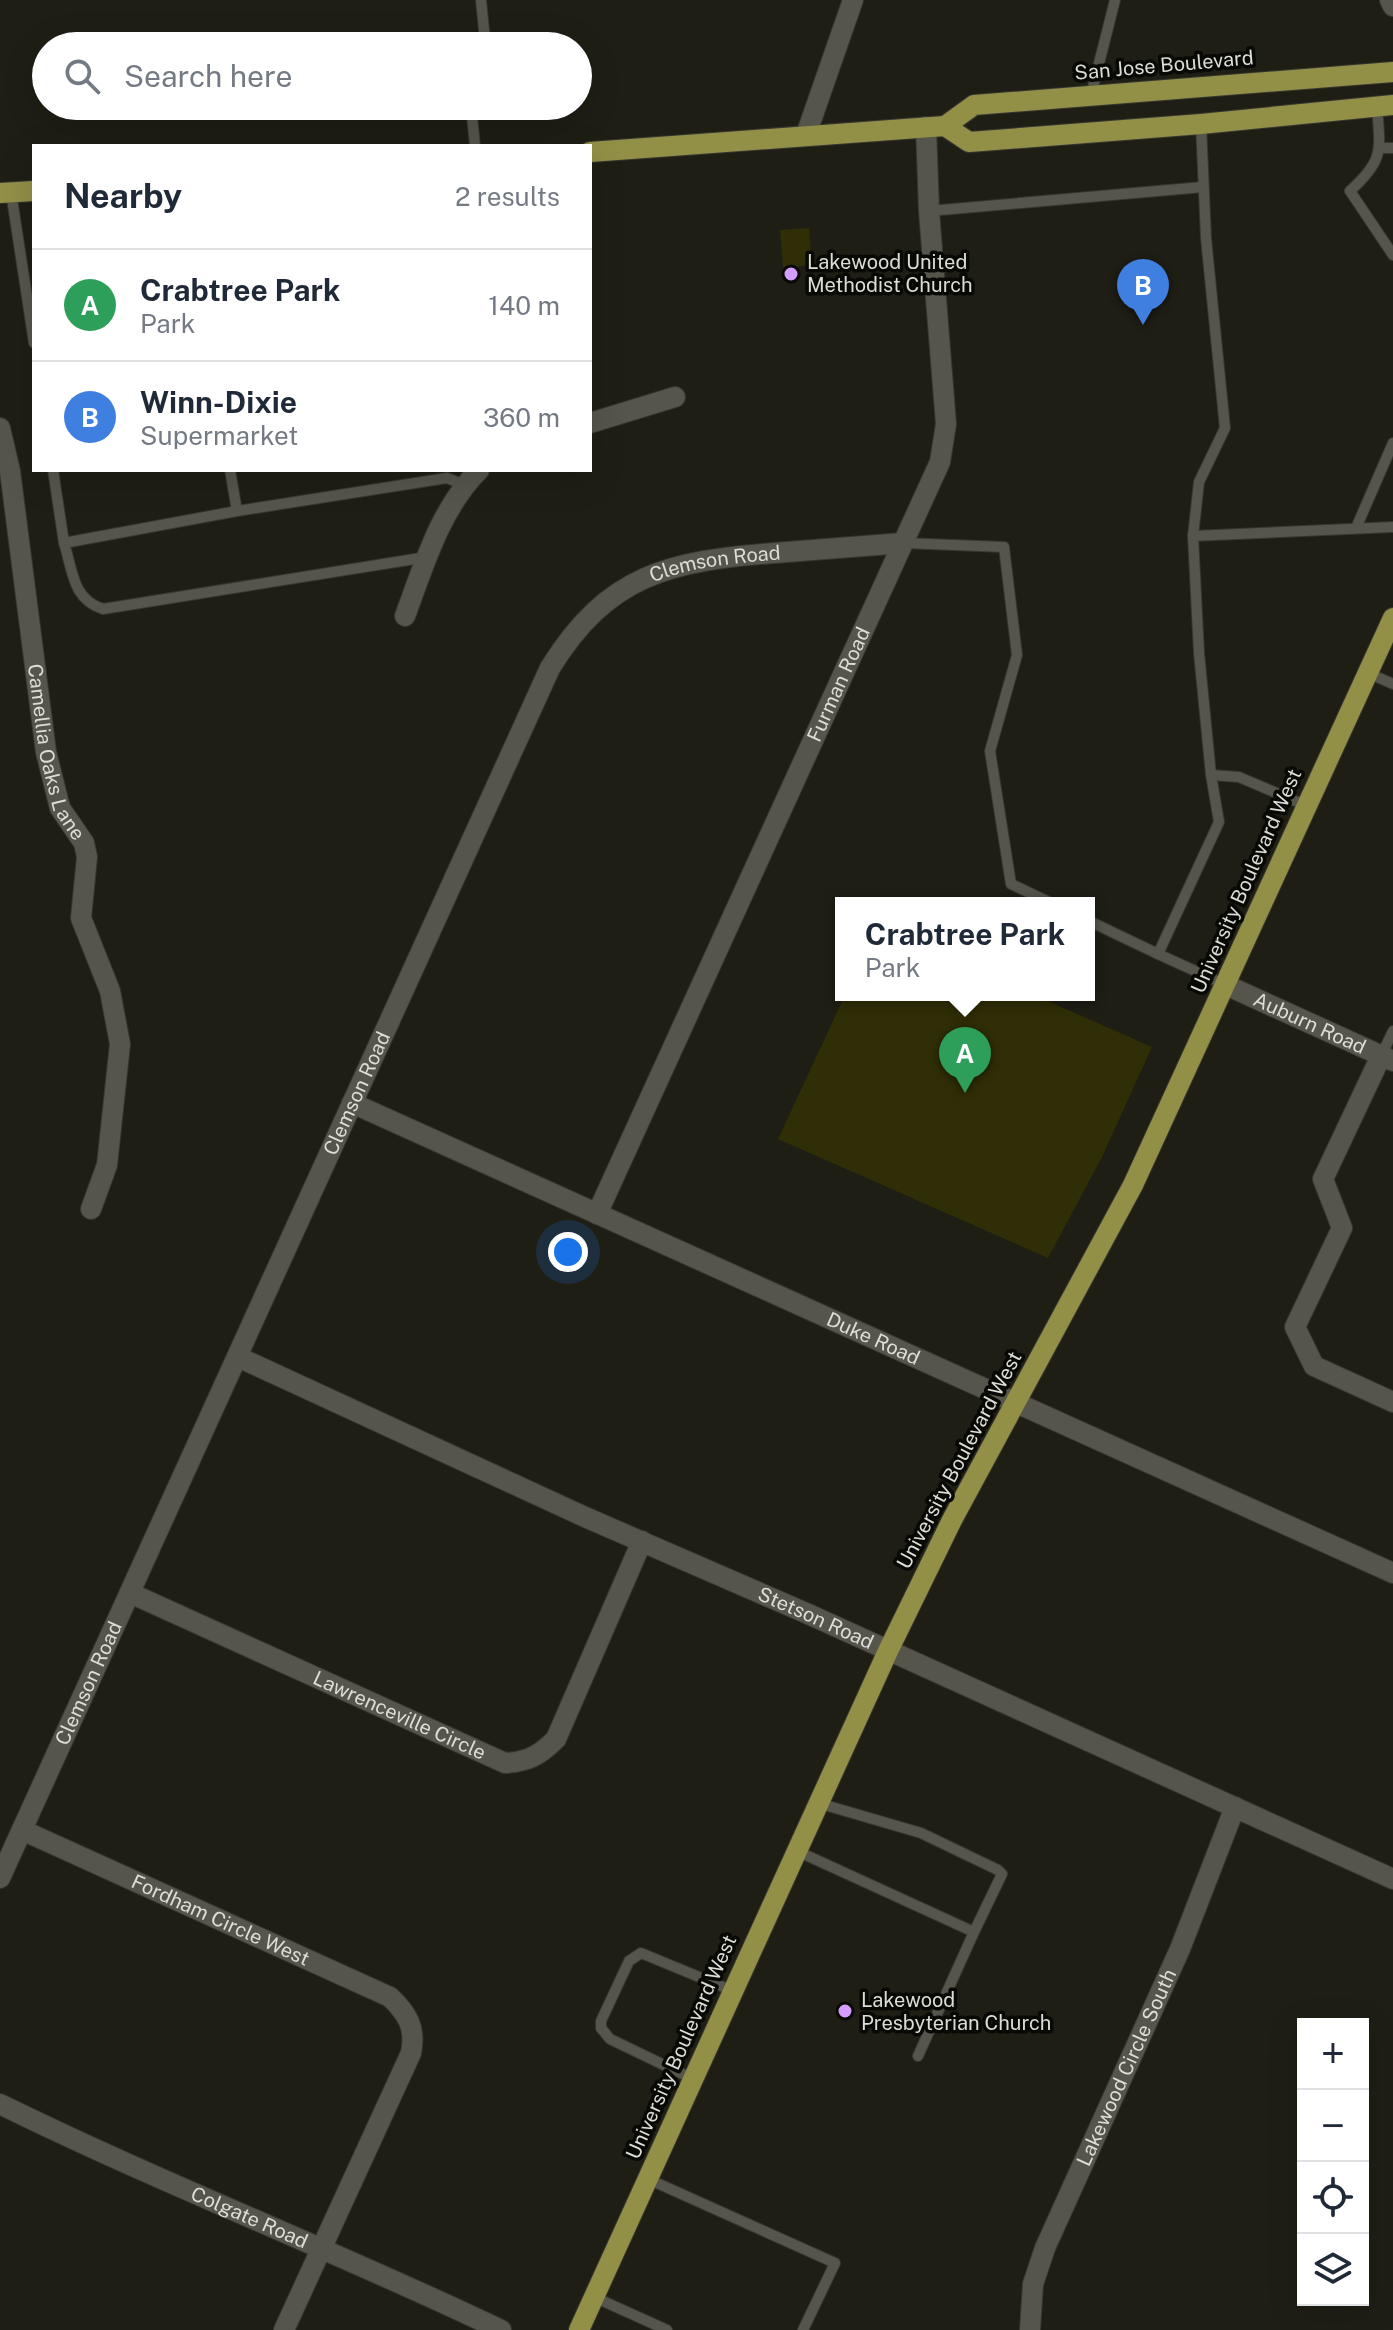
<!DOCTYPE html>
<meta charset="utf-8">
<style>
:root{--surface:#fff;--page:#f6f6f7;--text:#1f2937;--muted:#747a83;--line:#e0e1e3;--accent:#ea580c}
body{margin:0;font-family:"Public Sans",sans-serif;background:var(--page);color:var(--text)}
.controls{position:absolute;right:24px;bottom:24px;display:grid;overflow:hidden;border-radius:0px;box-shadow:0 8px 32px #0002}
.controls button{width:72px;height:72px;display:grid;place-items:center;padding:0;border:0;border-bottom:2px solid var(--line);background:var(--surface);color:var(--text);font:40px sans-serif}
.you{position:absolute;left:568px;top:1252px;width:28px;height:28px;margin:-20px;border:6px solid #fff;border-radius:50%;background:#1a73e8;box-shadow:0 0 0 12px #1a73e833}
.badge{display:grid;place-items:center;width:52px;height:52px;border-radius:50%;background:var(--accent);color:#fff;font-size:26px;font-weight:700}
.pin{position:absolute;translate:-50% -66px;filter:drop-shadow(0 2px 4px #0008)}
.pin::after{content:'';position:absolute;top:42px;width:28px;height:24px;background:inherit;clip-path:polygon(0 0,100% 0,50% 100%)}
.popup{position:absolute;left:835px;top:897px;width:260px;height:104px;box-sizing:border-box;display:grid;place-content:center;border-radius:0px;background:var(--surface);filter:drop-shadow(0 2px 6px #0005);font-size:26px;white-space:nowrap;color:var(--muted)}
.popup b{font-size:30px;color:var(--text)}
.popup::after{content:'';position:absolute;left:50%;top:100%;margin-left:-16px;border:16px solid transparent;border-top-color:var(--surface)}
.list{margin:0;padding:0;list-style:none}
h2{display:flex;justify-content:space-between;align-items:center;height:104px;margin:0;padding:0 32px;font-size:34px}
h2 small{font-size:26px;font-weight:400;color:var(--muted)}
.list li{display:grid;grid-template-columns:52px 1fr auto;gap:24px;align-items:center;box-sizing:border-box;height:112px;padding:0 32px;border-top:2px solid var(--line)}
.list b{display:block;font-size:30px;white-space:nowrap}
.list p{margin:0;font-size:26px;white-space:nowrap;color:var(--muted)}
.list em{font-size:26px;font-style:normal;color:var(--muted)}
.icon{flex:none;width:44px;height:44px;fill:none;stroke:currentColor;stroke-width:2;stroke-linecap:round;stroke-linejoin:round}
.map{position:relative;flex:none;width:1393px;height:2330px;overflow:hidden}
.search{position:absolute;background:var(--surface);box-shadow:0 8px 32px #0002;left:32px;top:32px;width:560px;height:88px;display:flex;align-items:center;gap:20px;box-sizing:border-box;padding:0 28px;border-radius:44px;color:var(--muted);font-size:30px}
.panel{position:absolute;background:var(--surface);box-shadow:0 8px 32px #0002;left:32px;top:144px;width:560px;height:328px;border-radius:0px}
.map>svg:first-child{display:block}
.green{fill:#302e06}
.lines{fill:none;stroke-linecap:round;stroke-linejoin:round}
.service-casing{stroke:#373732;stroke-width:12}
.minor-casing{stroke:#373732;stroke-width:22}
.primary-casing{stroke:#373732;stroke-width:22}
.service{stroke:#55554c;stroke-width:10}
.minor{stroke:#55554c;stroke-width:20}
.primary{stroke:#928f47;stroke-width:20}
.poi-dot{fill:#d49cfc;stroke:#080805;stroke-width:3}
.labels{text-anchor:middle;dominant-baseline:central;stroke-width:7;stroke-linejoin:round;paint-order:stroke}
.street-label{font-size:20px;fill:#ddddd8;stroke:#080805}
.poi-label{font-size:20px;fill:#ddddd8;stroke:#080805;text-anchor:start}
</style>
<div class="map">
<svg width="1393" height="2330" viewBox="0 0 1393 2330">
<rect width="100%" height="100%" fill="#1e1e15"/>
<g class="green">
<path d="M809 228 812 265 783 268 780 230Z"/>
<path d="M845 995H1034L1152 1047 1102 1157 1048 1258 778 1139Z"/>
</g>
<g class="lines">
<g class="service-casing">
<g id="service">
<path d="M479 46 485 40 481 0"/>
<path d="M1091 95 1115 0"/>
<path d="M471 106 475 146"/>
<path d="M1377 106C1380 151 1385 159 1350 191L1393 255"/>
<path d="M1380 148H1393"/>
<path d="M11 192 34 343"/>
<path d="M929 211 1203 187"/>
<path d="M53 470 64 543 237 511"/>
<path d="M230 470 237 511 447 478 465 485"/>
<path d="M1356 528 1393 443"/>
<path d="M1193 536 1199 482 1225 428 1206 238 1201 124"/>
<path d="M64 543C73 571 72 599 103 609L427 557"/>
<path d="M903 543 1004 547 1017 655 990 751 1011 884 1051 903"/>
<path d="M1368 673 1393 684"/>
<path d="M1211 775 1239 777 1307 806"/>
<path d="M1089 921 1158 954 1219 822 1211 775 1199 653 1193 536 1393 527"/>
<path d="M1158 954 1226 985"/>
<path d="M1381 1056 1393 1031"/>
<path d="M818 1803 921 1833 998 1870 1002 1874 974 1932"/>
<path d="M797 1851 974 1932 918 2056"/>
<path d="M693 2079 610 2039 601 2028V2021L629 1961 641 1953 733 1991"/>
<path d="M648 2179 835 2263 803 2330"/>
<path d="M594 2297 667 2330"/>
</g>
</g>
<g class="minor-casing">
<g id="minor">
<path d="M1390 0 1393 6"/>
<path d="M806 135 853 0"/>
<path d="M590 423 675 397"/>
<path id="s1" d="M0 428 10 471 46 752 60 808 84 843 87 857 81 918 110 991 120 1044 107 1165 91 1209"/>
<path d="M405 616C424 565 440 509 479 470"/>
<path id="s2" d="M1226 985 1393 1061"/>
<path d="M1381 1056 1323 1179 1342 1228 1295 1327 1314 1366 1393 1402"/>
<path id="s3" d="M352 1103 1393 1573"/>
<path id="s4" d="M597 1214 940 462 946 424 929 211 926 127"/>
<path id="s5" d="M238 1357 585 1517 806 1613 1393 1879"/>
<path id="s6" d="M130 1593 505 1763C528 1762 540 1755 556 1739L642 1541"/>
<path id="s7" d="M22 1830 390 1997C408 2014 416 2028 411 2053L284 2330"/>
<path id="s8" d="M0 1878 550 668C608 574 670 561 774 553 817 550 860 546 903 543"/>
<path id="s9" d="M0 2104C165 2185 336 2251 501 2330"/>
<path id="s10" d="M1030 2330 1033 2284 1045 2248 1180 1949 1235 1807"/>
</g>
</g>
<g class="primary-casing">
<g id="primary">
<path d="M945 126 969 142 1201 124 1393 105"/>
<path d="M590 152 945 126 974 105 1393 72"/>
<path d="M0 193 34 191"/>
<path d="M579 2330 888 1651 952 1520 1133 1185 1393 618"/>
</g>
</g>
<use href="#service" class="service"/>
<use href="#minor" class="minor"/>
<use href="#primary" class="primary"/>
</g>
<g class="poi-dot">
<circle cx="791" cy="274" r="8"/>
<circle cx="845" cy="2011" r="8"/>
</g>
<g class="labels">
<g class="street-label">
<text transform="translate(1164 65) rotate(-5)">San Jose Boulevard</text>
<text stroke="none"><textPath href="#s8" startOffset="1534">Clemson Road</textPath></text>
<text stroke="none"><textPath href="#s4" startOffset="582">Furman Road</textPath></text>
<text stroke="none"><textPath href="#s1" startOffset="330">Camellia Oaks Lane</textPath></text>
<text transform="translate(1246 881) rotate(-66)">University Boulevard West</text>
<text stroke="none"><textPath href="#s2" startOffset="92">Auburn Road</textPath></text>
<text stroke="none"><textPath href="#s8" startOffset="862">Clemson Road</textPath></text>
<text stroke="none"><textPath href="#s3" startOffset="572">Duke Road</textPath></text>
<text transform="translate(959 1460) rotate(-62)">University Boulevard West</text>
<text stroke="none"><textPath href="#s5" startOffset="634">Stetson Road</textPath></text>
<text stroke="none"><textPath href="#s8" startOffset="214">Clemson Road</textPath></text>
<text stroke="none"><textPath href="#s6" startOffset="296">Lawrenceville Circle</textPath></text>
<text stroke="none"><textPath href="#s7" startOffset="218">Fordham Circle West</textPath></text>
<text transform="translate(681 2047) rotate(-66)">University Boulevard West</text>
<text stroke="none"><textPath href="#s10" startOffset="282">Lakewood Circle South</textPath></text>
<text stroke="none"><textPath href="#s9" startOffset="274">Colgate Road</textPath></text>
</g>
<g class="poi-label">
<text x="807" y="262">Lakewood United<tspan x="807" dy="23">Methodist Church</tspan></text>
<text x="861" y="2000">Lakewood<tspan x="861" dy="23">Presbyterian Church</tspan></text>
</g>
</g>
</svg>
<div class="controls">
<button>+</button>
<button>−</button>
<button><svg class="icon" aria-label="locate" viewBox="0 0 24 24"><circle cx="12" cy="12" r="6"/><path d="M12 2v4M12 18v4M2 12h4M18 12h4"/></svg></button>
<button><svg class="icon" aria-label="layers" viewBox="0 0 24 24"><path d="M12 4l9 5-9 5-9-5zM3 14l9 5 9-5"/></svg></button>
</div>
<div class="you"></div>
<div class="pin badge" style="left:965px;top:1093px;background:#2e9e5b">A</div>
<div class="popup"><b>Crabtree Park</b>Park</div>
<div class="pin badge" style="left:1143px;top:325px;background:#3f7fe0">B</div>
<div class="search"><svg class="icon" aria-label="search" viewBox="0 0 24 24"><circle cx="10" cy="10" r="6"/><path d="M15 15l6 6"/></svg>Search here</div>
<section class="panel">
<h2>Nearby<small>2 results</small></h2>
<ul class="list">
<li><span class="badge" style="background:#2e9e5b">A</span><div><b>Crabtree Park</b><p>Park</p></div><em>140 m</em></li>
<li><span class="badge" style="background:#3f7fe0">B</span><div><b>Winn-Dixie</b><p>Supermarket</p></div><em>360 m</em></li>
</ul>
</section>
</div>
